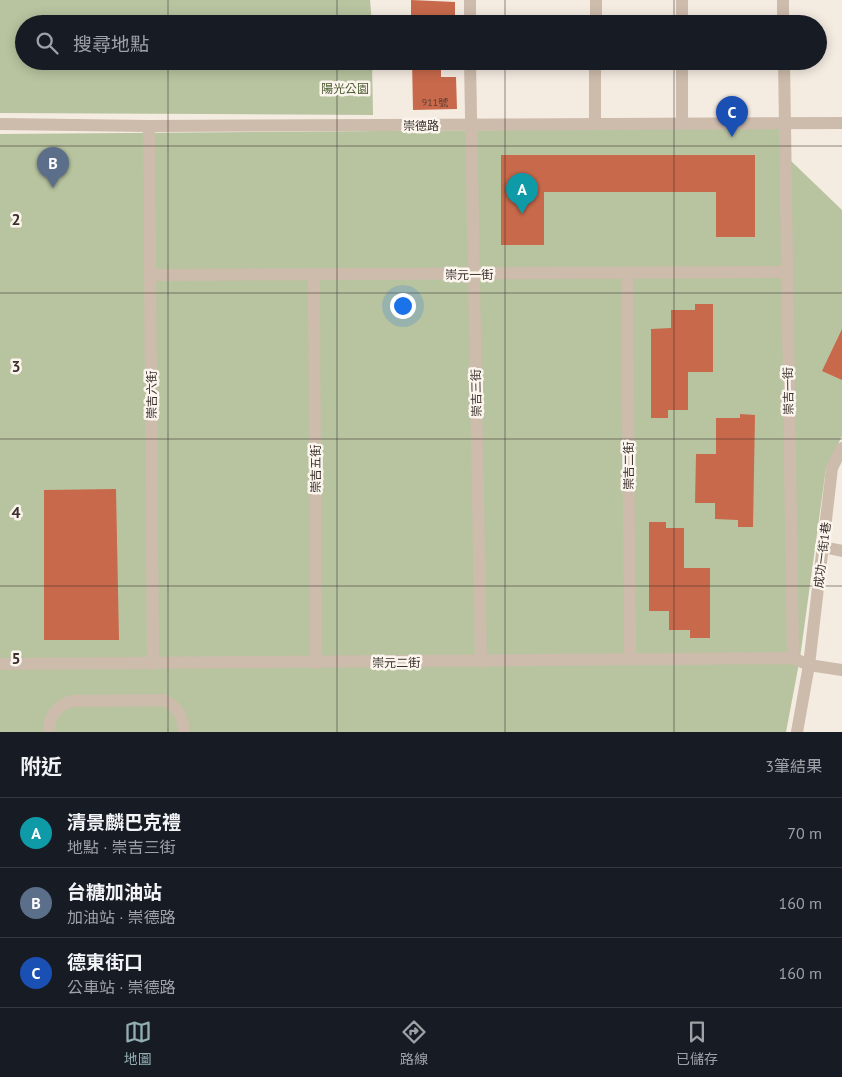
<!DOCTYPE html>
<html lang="zh-TW">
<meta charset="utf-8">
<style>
:root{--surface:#171b24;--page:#20242c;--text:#f1f3f6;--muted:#9ea1a6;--line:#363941;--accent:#92aeb2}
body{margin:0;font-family:"PT Sans","Noto Sans TC",sans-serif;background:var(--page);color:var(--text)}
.you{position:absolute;left:402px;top:305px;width:18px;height:18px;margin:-12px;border:4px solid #fff;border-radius:50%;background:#1a73e8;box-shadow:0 0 0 8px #1a73e833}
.badge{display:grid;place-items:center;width:32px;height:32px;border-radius:50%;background:var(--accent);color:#fff;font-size:16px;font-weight:700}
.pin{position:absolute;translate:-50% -41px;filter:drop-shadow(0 1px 2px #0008)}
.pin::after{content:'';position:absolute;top:26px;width:18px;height:15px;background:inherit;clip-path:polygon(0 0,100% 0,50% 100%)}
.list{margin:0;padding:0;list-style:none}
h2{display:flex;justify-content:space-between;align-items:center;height:65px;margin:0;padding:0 20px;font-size:21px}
h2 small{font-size:16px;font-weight:400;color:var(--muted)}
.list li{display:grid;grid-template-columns:32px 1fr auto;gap:15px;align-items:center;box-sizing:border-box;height:70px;padding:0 20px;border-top:1px solid var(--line)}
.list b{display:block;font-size:19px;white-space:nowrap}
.list p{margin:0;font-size:16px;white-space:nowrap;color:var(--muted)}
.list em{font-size:16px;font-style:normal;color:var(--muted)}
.icon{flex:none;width:28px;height:28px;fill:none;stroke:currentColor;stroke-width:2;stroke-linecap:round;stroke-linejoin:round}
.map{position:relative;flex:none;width:842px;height:732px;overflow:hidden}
.search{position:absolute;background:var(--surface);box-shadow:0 2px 12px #0003;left:15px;right:15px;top:15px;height:55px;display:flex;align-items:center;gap:12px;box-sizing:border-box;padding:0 18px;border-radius:28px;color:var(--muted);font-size:19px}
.sheet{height:275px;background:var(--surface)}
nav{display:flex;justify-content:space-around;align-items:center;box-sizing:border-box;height:70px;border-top:1px solid var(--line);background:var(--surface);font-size:14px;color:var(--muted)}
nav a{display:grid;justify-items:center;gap:2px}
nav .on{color:var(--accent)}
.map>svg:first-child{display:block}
.green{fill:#b8c4a0}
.building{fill:#c8694b}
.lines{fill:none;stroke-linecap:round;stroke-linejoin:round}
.minor{stroke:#cdbbac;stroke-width:12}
.grid{fill:none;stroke:#3b302b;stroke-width:1;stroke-opacity:0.55}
.labels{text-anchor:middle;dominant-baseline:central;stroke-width:5;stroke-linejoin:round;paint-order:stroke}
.number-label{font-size:10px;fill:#5e3e33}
.park-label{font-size:12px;fill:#4a5a2e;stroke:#fbf5ee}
.street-label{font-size:12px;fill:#3b302b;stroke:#fbf5ee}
.grid-label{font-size:16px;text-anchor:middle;font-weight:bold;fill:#3b302b;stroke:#fbf5ee;stroke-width:5;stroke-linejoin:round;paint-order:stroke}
</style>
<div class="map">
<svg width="842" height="732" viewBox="0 0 842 732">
<rect width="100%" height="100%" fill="#f4ebe1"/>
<g class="green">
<path d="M0 0H370L372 24H24V61H372L373 115 0 113Z"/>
<path d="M781 128 790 160 842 210V436L826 468 800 658 786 732H0V134Z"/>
</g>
<g class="building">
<path d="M411 0 455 2V23L411 24Z"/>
<path d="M412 61H434V63H441V77H456L457 109 413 110Z"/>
<path d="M501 155H755V237H716V192H544V245H501Z"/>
<path d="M695 304H713V372H688V410H668V418H651V329L671 328V310H695Z"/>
<path d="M842 329V380L822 371Z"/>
<path d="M740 414 755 415 753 527H738V520L715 519V503H695L696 454H716V418H740Z"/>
<path d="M116 489 119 640H44V490Z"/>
<path d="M649 522H666V528H684V568H710V638H690V630H669V611H649Z"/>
</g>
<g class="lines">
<g class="minor">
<path d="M470 0V24"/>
<path d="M783 0V24"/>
<path d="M596 24V0"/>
<path d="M682 24V0"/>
<path d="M470 61 481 662"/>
<path d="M784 61 793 658"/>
<path d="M0 124 149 126 842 123"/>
<path d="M595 124V61"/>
<path d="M682 124V61"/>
<path d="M149 126 153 664"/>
<path d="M627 273 630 658"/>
<path d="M150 275 787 272"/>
<path d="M314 275 316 663"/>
<path d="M823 547 842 551"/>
<path d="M0 664 793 658 809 665 842 670"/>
<path d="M49 732C49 716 56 706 72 701L164 700C178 707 183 717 184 732"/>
<path d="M797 732 809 665 832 468 842 448"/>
</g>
</g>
<path class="grid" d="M168 0V24M337 0V24M505 0V24M674 0V24M168 61V732M337 61V732M505 61V732M674 61V732M0 146H842M0 293H842M0 439H842M0 586H842"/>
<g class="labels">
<g class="number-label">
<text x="435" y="102">911號</text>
</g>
<g class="park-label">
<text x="345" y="88">陽光公園</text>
</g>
<g class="street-label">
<text x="421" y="125">崇德路</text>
<text x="469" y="274">崇元一街</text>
<text transform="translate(788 391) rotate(-91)">崇吉一街</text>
<text transform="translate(476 393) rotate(-91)">崇吉三街</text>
<text transform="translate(151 395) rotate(-90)">崇吉六街</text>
<text transform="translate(628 466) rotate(-90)">崇吉二街</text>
<text transform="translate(315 469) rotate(-90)">崇吉五街</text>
<text transform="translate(822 555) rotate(-83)">成功一街1巷</text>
<text x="396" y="662">崇元二街</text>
</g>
</g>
<g class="grid-label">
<text x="16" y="225">2</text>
<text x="16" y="372">3</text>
<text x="16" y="518">4</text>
<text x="16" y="664">5</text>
</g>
</svg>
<div class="you"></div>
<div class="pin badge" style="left:522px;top:214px;background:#0f9aa8">A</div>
<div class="pin badge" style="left:53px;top:188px;background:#5c6f8a">B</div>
<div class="pin badge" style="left:732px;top:137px;background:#1a4fb4">C</div>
<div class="search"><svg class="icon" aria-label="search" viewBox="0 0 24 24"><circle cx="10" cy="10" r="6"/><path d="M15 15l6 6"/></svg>搜尋地點</div>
</div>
<section class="sheet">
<h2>附近<small>3筆結果</small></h2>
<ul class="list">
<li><span class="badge" style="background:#0f9aa8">A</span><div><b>清景麟巴克禮</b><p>地點 · 崇吉三街</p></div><em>70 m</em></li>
<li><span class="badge" style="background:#5c6f8a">B</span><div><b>台糖加油站</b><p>加油站 · 崇德路</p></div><em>160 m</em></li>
<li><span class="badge" style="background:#1a4fb4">C</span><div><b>德東街口</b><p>公車站 · 崇德路</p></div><em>160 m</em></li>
</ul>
</section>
<nav>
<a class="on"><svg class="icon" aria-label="map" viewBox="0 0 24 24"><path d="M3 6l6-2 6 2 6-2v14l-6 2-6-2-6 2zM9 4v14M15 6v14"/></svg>地圖</a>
<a><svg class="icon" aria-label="directions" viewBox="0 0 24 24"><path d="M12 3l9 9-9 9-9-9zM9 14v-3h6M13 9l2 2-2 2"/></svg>路線</a>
<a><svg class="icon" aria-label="saved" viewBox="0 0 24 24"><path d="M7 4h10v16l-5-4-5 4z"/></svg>已儲存</a>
</nav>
